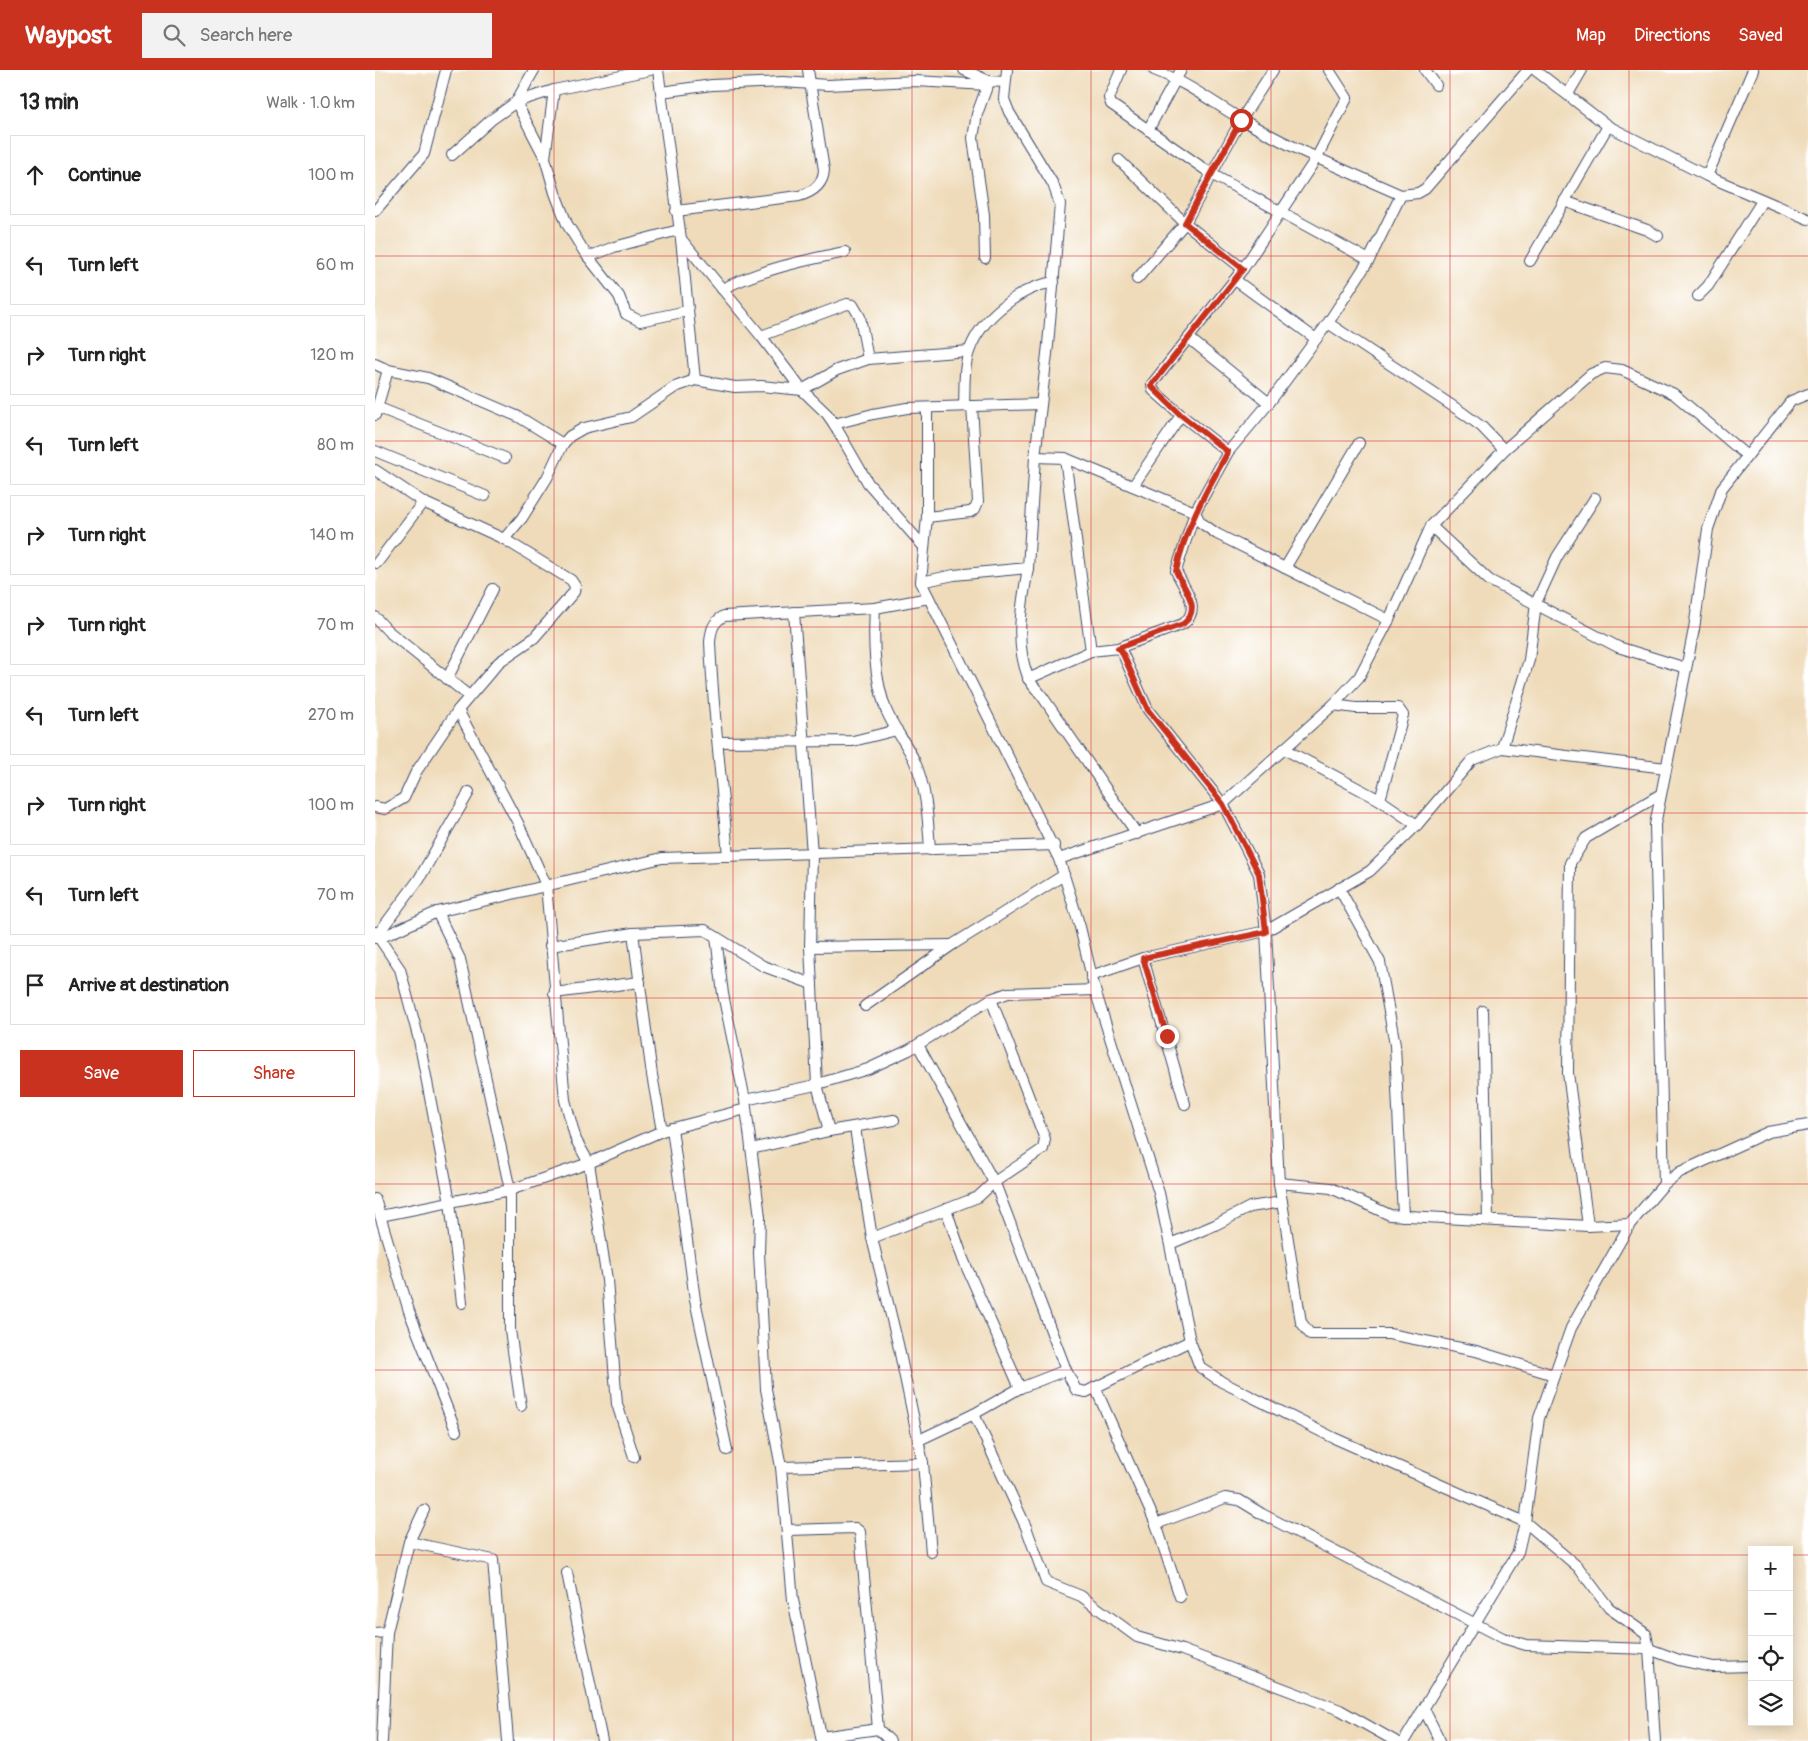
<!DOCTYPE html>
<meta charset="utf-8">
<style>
:root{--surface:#fff;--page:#f2f2f2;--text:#222;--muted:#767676;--line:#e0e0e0;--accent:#c8321e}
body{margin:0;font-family:Pangolin,sans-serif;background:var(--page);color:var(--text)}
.controls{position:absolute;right:15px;bottom:15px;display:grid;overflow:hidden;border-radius:0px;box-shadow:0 2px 12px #0003}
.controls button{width:45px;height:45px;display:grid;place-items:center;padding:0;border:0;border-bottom:1px solid var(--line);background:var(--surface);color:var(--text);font:25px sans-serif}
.stop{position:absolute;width:15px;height:15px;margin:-11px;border:4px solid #c8321e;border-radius:50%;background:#fff}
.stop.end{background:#c8321e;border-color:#fff;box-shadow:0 1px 5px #0008}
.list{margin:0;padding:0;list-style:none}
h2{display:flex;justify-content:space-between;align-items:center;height:65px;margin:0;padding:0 20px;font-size:21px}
h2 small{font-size:16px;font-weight:400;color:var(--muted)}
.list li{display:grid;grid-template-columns:32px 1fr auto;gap:15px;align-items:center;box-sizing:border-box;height:80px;margin:0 10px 10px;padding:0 10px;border:1px solid var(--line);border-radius:0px}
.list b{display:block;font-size:19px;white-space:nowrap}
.list em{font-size:16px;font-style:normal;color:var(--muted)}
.actions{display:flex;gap:10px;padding:15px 20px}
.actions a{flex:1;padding:11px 0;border:1px solid var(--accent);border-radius:0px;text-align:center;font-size:18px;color:var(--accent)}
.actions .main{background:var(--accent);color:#fff}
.icon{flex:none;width:28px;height:28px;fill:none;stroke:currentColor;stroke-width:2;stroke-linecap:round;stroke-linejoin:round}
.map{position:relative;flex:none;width:1433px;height:1671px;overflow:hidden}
header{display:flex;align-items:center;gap:30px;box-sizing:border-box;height:70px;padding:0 25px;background:var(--accent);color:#fff}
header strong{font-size:24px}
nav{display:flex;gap:28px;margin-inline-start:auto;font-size:18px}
.search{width:350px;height:45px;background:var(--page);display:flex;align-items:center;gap:12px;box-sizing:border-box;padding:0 18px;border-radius:0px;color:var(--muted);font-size:19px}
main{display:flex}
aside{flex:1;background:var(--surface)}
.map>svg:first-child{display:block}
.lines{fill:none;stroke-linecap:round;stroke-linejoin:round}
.minor-casing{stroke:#3b496c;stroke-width:12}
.minor{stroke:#fff;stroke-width:10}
.route{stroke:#c8321e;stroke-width:6}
.grid{fill:none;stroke:#d62828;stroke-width:1;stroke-opacity:0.55}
</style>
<header>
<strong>Waypost</strong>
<div class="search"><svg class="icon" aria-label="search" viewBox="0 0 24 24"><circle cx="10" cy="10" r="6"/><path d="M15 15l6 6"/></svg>Search here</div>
<nav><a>Map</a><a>Directions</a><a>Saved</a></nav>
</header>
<main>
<aside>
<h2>13 min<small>Walk · 1.0 km</small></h2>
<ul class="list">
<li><svg class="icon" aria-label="ahead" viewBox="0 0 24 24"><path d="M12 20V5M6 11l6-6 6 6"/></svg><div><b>Continue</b></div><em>100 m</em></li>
<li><svg class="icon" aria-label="left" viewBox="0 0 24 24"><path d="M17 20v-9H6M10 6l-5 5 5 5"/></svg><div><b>Turn left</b></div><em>60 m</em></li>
<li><svg class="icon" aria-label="right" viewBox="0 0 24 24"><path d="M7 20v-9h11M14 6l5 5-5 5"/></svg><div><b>Turn right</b></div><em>120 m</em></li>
<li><svg class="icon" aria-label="left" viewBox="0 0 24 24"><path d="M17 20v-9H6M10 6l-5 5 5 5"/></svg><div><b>Turn left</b></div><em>80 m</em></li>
<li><svg class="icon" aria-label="right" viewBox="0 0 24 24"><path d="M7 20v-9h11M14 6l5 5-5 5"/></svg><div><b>Turn right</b></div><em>140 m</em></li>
<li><svg class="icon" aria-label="right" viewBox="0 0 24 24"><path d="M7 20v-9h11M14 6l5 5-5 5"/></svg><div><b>Turn right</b></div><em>70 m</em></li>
<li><svg class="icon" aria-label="left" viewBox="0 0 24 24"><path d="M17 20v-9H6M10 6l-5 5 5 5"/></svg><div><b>Turn left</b></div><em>270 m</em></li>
<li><svg class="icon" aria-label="right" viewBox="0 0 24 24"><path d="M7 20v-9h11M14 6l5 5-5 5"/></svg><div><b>Turn right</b></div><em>100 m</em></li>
<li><svg class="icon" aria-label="left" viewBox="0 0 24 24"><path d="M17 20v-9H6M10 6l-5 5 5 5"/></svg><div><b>Turn left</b></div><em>70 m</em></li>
<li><svg class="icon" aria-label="arrive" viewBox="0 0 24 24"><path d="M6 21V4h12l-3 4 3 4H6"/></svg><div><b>Arrive at destination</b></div></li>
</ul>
<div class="actions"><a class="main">Save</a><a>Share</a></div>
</aside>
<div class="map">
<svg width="1433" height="1671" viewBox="0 0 1433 1671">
<rect width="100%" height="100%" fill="#fff"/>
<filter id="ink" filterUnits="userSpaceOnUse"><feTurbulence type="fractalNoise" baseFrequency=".02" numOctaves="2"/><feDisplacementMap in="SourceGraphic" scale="10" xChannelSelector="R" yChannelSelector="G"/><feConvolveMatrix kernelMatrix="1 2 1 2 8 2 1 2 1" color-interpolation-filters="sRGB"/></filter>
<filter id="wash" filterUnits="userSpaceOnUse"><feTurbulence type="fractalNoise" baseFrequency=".0096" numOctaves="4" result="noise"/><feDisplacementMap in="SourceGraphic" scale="20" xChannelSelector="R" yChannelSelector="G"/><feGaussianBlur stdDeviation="1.12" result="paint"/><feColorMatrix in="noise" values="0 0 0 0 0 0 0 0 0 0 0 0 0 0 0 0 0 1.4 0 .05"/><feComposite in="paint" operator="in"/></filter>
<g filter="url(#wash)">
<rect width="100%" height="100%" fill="#efdbba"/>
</g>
<g filter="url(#ink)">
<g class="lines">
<g class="minor-casing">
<g id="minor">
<path d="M159 0 141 32 170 88"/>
<path d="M283 0 306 169 320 310"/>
<path d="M589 0 614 11 630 12"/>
<path d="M632 0 629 29 634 42 678 114 685 134 673 275 660 387 653 498"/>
<path d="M746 0 734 28 736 34 838 105 994 190"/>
<path d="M779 0C811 12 837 32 866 49 917 79 972 101 1026 125"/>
<path d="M1050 0 1061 15"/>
<path d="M1160 0 1233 56 1332 106 1433 149"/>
<path d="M179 20 170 88 180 123 192 154 210 183 244 226 251 244 265 251 312 241"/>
<path d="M286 22 337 15 408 12 453 15 540 11 613 15"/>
<path d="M1193 24 1207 0"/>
<path d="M773 60 806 0"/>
<path d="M77 85 116 50 141 32 179 20 275 0"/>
<path d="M744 90 810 153 762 209"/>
<path d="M1332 106 1378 0"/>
<path d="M1189 131 1272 160 1283 166"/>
<path d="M0 141 49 84 71 0"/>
<path d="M301 141 424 126C438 122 448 115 449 100L433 0"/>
<path d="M306 169 386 266 427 320 462 300 493 289 594 281"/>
<path d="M213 187 239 177 304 160"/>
<path d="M610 188 609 145 598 68 602 44 614 11"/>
<path d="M1155 191 1233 56"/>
<path d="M868 199 810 153 866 50 898 0"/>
<path d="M860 210 941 269"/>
<path d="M347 219C388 199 426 191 470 182"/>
<path d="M1323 226 1333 216 1387 131"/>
<path d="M953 253 1088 343 1107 357 1129 380"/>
<path d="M386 266 472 234 478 235 485 247 493 289"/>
<path d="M815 269 894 333"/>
<path d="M0 294 13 300 53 308 144 347 188 374"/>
<path d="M589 336C590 318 588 296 595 279 607 247 646 217 679 212"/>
<path d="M4 338 130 388"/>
<path d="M552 338V447L546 512 579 505 653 498C647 534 639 571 653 607 655 614 663 620 667 626L762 764"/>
<path d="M0 345 13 300"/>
<path d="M459 354 493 413 549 477"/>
<path d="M0 381 110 426"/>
<path d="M853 382 806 345 778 320 777 314 868 199 942 87 972 28 954 0"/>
<path d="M660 387 690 388 820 442 825 452 842 464 1014 550"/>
<path d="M690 388 716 581"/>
<path d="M0 400 48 432 129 469 196 510 200 516 199 522 159 568 124 592 83 640 41 702 29 728 10 739 0 737"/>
<path d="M758 416 806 345"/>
<path d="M552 447 595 442 600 439 603 432 597 336"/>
<path d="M1056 456 1114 510 1243 577 1311 598"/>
<path d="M129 469 147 448 172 408 188 374 195 366 209 358 256 347 300 317 320 310 360 317 386 316 427 320 452 344 459 354 498 344 532 338 666 334"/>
<path d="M2 493 48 432"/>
<path d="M910 498 984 373"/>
<path d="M546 512 684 789 705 857 720 920 784 1123 815 1271 825 1297 847 1312 959 1368 1150 1452 1203 1497 1234 1538 1271 1564 1274 1579 1280 1671"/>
<path d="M554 528 500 538C498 573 499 606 511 640 518 657 531 673 539 690 552 718 553 750 555 780"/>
<path d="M419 542 437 784 435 877 442 1014 454 1061"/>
<path d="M0 547 13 561 94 626"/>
<path d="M743 578 808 554C828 538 809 519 801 501L820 442 853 382 894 333 953 253 994 190 1026 125 1043 123 1050 119 1153 0"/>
<path d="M72 609 118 519"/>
<path d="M653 609 716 581 743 578 747 582 773 640 848 734 884 804 891 861 904 1113 926 1252 935 1264H1014L1101 1281 1179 1305"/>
<path d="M958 635 981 638H1023L1028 645 1005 730"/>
<path d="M83 640 143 753 171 815 190 1030 201 1070 214 1093 232 1210 242 1334 259 1387"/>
<path d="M343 672 478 671 522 660"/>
<path d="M1127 678 1154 590 1161 533 1182 487 1220 428"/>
<path d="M909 679 1005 730 1042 755"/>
<path d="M353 786C347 714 338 643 335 572 336 560 338 552 349 546L500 538"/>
<path d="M684 789 848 734 958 635 984 607 1014 550 1056 456 1129 380 1216 304 1230 298 1247 300 1299 324 1372 386"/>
<path d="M964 818 1005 892 1020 975 1028 1146"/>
<path d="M62 842 85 889 135 1120V1260L146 1336"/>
<path d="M0 862 25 899 44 970 75 1132 87 1233"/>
<path d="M258 863 277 1005 287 1061"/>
<path d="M341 867 348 924 370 1030 385 1147 384 1183 391 1319 406 1397 418 1530 447 1671"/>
<path d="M0 868 44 809 94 722"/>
<path d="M5 868 62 842 287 788 679 775"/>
<path d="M175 876 258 863 330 860 388 896 437 914"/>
<path d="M435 877 577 875"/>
<path d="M768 888 810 1034"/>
<path d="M716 906 768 888 891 861 995 801 1042 755 1097 690 1127 678 1291 698"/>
<path d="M179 923 265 912"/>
<path d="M490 936 577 875 689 805"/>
<path d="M1108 941 1113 1150"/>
<path d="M543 975 621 1116 691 1300 701 1320 711 1322 815 1271"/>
<path d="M370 1030 436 1016 493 999 534 980 616 929 633 923 720 920"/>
<path d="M297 1058 320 1230 352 1380"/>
<path d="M480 1058 497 1168 523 1274 548 1393 556 1482"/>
<path d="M376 1079 454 1061 519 1050"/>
<path d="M904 1113 956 1118 1015 1145 1213 1156 1255 1154"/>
<path d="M1289 1114 1280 755 1319 559 1333 459 1347 418 1416 331 1433 324"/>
<path d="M0 1129 34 1241 81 1361"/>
<path d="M571 1139 588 1189 645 1318"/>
<path d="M5 1146 135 1120 214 1093 287 1061 371 1039"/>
<path d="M1213 1156 1193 1003 1195 793 1211 768 1286 724"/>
<path d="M497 1168 603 1127 618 1113 668 1079 670 1069 616 929"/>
<path d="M795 1174 840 1155 875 1137 907 1132"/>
<path d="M720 1317 781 1454 805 1527"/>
<path d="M599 1344 651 1457 671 1512 706 1526 762 1567 807 1580 965 1640 1020 1671"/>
<path d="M544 1370 599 1344 645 1318 691 1300"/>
<path d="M406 1397 548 1393"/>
<path d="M781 1454 850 1428 864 1430 887 1444 1128 1568 1151 1575 1274 1579 1304 1590 1338 1597 1377 1596"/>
<path d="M413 1460 480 1458 485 1462 503 1659 515 1671"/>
<path d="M34 1472 118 1490 133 1671"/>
<path d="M192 1503 227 1671"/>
<path d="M12 1562 34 1472 49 1440"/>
<path d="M0 1563 12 1562 7 1671"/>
<path d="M1049 1639 1065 1671"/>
<path d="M446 1667 503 1659"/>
<path d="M1029 1671 1143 1482 1150 1452 1164 1348 1196 1258 1255 1154 1289 1114 1305 1102 1393 1062 1433 1055"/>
</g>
</g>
<use href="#minor" class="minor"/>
</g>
</g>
<g class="lines" filter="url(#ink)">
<path class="route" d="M792 966 768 888 891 862 884 804 848 734 773 640 747 582 743 578 808 554C828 538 809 519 801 501 810 457 832 420 853 382L806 345 776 316 868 199 810 153 866 50"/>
</g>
<path class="grid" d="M179 0V1671M358 0V1671M537 0V1671M716 0V1671M896 0V1671M1075 0V1671M1254 0V1671M0 186H1433M0 371H1433M0 557H1433M0 743H1433M0 928H1433M0 1114H1433M0 1300H1433M0 1485H1377M1414 1485H1433"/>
</svg>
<div class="controls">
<button>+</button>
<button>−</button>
<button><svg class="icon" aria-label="locate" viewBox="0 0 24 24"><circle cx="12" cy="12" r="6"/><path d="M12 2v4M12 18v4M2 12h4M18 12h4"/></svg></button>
<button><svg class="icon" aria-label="layers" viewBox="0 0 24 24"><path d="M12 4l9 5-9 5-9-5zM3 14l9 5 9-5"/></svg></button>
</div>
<div class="stop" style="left:866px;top:50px"></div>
<div class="stop end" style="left:792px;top:966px"></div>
</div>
</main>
